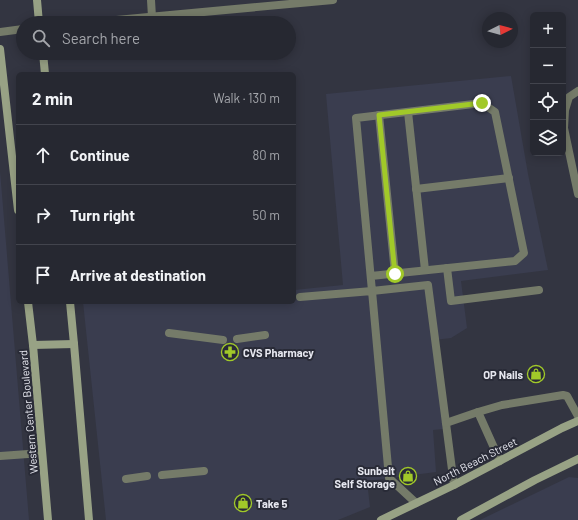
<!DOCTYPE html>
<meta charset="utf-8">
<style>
:root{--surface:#262831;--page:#2e3039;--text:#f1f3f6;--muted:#a4a6ab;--line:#42444d}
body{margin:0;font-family:Barlow,sans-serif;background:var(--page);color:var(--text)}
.controls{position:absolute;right:12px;top:12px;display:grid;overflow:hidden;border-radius:6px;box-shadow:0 2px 10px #0003}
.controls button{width:36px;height:36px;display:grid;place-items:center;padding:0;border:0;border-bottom:1px solid var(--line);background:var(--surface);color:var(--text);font:20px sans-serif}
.compass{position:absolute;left:482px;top:12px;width:36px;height:36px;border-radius:50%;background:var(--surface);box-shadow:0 2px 10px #0003;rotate:84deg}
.stop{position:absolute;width:12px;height:12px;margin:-9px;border:3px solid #a1c929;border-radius:50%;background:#fff}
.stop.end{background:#a1c929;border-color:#fff;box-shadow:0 1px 4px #0008}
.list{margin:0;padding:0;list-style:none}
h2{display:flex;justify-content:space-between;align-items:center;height:52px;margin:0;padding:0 16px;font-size:17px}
h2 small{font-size:13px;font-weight:400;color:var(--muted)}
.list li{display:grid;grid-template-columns:26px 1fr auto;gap:12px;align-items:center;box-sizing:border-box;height:60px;padding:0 16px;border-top:1px solid var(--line)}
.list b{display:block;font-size:15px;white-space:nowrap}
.list em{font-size:13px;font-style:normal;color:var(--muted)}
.icon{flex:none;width:22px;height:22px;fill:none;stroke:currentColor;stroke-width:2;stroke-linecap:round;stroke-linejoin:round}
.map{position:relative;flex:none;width:578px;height:520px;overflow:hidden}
.search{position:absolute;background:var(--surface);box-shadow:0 2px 10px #0003;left:16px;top:16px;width:280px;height:44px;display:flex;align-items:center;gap:10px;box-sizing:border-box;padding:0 14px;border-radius:22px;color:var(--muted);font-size:15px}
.panel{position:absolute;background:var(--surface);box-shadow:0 2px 10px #0003;left:16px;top:72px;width:280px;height:232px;border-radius:6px}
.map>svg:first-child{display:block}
.built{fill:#3a3d4f}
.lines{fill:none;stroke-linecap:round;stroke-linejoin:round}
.lane{stroke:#757b69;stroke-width:8}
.street{stroke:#757b69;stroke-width:8}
.secondary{stroke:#98a285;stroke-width:8}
.route{stroke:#a1c929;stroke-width:5}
.labels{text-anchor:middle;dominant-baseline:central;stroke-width:4;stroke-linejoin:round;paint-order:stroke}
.poi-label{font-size:11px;font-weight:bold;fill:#e6e7ef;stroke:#292b37;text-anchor:start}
.street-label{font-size:11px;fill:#e6e7ef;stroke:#292b37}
</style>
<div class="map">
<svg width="578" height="520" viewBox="0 0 578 520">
<rect width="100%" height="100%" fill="#333541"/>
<g class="built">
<path d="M511 76 528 174 548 270 461 281 467 328 451 338 434 340 443 429 433 430 436 472 367 481 370 507 338 520H106L83 302H294V290L343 285 326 94Z"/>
<path d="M0 171 29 520H0Z"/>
<path d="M569 477 578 478V520H480Z"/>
</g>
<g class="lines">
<g class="lane">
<path d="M578 91 569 97 565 110 564 128 578 194"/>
<path d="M408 112 425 270"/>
<path d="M379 115 395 273"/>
<path d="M416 189 509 178"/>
<path d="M447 268 451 301 539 290"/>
<path d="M371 276 515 261 524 253 495 112 482 103 356 118 372 291 428 285 454 485"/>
<path d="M300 297 372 291 389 478 416 503"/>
<path d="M169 333 223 340"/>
<path d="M237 339 265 335"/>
<path d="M478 412 502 405 563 395 567 396 578 416"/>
<path d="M446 423 478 412 500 461"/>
<path d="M0 456 42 453"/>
<path d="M162 475 204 471"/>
<path d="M126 479 147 476"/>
</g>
<g class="street">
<path d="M151 0 152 17"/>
<path d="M84 23 333 0"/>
<path d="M0 32 23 29"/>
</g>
<g class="secondary">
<path d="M37 0 39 23"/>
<path d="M0 49 18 210"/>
<path d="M43 53 45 74"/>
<path d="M28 302 33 345 48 520"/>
<path d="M70 302 74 344 89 520"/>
<path d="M33 345 74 344"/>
<path d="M381 520 454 485 562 428 578 421"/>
<path d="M461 520 535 480 578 459"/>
</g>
</g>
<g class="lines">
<path class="route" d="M395 274 379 115 482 103"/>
</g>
<defs>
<g id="pharmacy-ring" transform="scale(0.9)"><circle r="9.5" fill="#292b37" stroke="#a1c929" stroke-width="1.5"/><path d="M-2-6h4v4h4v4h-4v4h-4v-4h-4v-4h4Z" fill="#a1c929"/></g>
<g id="shop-ring" transform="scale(0.9)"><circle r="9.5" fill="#292b37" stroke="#a1c929" stroke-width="1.5"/><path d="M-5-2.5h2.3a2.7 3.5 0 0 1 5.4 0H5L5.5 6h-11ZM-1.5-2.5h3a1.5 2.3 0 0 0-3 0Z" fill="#a1c929"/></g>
</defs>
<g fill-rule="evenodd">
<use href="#pharmacy-ring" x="230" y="352"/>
<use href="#shop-ring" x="536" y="374"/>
<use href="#shop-ring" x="408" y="476"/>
<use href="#shop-ring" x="243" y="503"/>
</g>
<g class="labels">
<g class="poi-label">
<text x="243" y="352">CVS Pharmacy</text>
<text x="523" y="374" text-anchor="end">OP Nails</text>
<text x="395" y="470" text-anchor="end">Sunbelt<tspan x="395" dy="13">Self Storage</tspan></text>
<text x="256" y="503">Take 5</text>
</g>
<g class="street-label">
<text transform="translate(28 412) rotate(-95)">Western Center Boulevard</text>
<text transform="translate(475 461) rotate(-27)">North Beach Street</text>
</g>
</g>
</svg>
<div class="controls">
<button>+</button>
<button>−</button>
<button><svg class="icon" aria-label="locate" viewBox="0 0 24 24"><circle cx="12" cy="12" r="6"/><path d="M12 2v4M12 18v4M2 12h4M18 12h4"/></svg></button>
<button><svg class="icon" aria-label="layers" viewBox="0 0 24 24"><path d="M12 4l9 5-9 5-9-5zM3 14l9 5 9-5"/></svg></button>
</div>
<svg class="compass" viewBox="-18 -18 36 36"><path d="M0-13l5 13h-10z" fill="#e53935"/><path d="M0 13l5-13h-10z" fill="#a4a6ab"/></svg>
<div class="stop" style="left:395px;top:274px"></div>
<div class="stop end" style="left:482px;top:103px"></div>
<div class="search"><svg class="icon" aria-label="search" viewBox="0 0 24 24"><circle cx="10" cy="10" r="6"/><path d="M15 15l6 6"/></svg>Search here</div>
<section class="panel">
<h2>2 min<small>Walk · 130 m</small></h2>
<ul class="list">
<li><svg class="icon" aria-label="ahead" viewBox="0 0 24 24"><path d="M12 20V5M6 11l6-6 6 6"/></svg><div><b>Continue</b></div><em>80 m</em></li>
<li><svg class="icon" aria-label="right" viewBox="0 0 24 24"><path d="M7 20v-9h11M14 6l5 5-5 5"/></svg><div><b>Turn right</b></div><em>50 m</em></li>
<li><svg class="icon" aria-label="arrive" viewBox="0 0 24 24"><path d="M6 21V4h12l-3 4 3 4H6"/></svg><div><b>Arrive at destination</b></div></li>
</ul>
</section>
</div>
